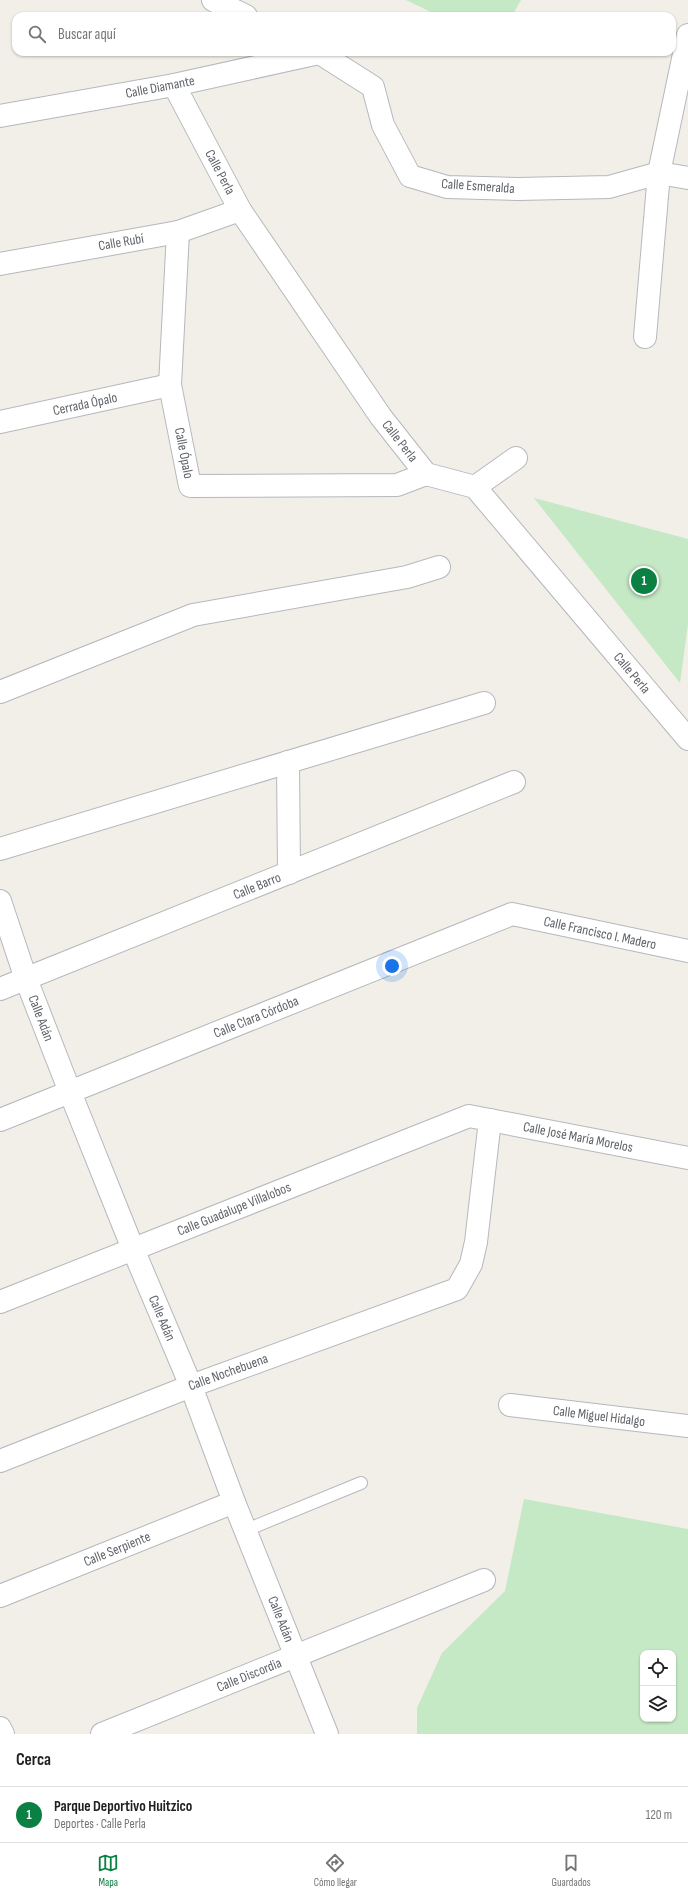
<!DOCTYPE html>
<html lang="es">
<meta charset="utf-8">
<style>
:root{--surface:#fff;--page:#f6f6f6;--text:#202124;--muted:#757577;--line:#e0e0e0;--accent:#0b8043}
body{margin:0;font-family:"Sofia Sans Condensed",sans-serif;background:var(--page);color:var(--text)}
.controls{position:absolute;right:12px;bottom:12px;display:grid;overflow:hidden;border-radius:8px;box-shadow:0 1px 3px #0004}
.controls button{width:36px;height:36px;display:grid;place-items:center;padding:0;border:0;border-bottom:1px solid var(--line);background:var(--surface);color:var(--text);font:20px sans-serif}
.you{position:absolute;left:392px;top:966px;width:14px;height:14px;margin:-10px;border:3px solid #fff;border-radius:50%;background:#1a73e8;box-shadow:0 0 0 6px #1a73e833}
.badge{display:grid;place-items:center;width:26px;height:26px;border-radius:50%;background:var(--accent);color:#fff;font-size:13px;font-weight:700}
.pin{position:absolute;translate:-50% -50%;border:2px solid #fff;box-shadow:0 1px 4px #0006}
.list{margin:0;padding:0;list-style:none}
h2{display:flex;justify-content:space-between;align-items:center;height:52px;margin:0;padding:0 16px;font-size:17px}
h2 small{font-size:13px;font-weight:400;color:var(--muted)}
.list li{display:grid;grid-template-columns:26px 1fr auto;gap:12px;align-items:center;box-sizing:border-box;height:56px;padding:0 16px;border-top:1px solid var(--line)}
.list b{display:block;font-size:15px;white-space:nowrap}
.list p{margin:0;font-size:13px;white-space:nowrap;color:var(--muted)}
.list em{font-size:13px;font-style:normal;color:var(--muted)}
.icon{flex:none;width:22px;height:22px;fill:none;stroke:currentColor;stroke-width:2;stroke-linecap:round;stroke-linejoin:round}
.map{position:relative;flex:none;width:688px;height:1734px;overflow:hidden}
.search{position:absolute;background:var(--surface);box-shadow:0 1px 3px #0004;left:12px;right:12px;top:12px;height:44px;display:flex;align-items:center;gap:10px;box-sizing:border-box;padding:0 14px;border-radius:12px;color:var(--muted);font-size:15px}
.sheet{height:108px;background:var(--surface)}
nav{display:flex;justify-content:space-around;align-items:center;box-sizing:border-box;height:56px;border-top:1px solid var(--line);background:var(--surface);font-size:11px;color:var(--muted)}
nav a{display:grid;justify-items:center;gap:2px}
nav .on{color:var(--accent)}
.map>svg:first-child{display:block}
.green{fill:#c5e8c5;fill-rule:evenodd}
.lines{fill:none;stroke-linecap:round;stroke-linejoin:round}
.service-casing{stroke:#b5b8bc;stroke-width:14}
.minor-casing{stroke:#b5b8bc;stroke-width:24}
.service{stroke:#fff;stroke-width:12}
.minor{stroke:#fff;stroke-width:22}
.labels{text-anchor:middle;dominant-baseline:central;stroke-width:3;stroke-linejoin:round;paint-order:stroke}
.street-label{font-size:14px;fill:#5f6368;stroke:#fff}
</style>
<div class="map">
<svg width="688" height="1734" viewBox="0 0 688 1734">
<rect width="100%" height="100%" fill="#f1efe8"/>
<g class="green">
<path d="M406 0H521L512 16H439Z"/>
<path d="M534 498 688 539V624L680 683Z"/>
<path d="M524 1499 688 1529V1734H417V1708L442 1653 505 1591ZM643 1653H673V1719H643Z"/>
</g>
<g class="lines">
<g class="service-casing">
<path id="service" d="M246 1530 361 1483"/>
</g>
<g class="minor-casing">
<g id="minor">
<path d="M213 0 246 16"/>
<path d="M318 52 373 87 383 125 410 176 447 187 518 189 609 187 659 173 688 178"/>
<path d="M174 85 240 210 381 417 426 474 475 487 688 739"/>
<path d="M0 116 174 85 319 53"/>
<path d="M178 232 170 385 190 486 397 485 426 474"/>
<path d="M0 264 178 232 240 210"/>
<path d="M645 337 659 173 688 35"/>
<path d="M0 422 170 385"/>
<path d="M475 487 516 458"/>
<path d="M0 692 193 615 407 577 439 567"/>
<path d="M288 762 289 873"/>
<path d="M0 849 484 703"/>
<path d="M0 901 26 979 70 1092 133 1249 191 1386 234 1502 327 1734"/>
<path d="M0 989 514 782"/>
<path d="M0 1120 512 914 688 951"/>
<path d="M0 1302 469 1116 688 1158"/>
<path d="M510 1405 688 1426"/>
<path d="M0 1461 191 1386 457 1289 471 1264 476 1242 490 1120"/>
<path d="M0 1596 234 1502"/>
<path d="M0 1728 3 1734"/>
<path d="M102 1734 484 1580"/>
</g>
</g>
<use href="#service" class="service"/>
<use href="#minor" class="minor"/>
</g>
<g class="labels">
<g class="street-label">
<text transform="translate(160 87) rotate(-11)">Calle Diamante</text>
<text transform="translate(220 172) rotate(62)">Calle Perla</text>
<text transform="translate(478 186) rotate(4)">Calle Esmeralda</text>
<text transform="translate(121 242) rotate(-10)">Calle Rubí</text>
<text transform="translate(85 404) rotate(-12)">Cerrada Ópalo</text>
<text transform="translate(400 441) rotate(52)">Calle Perla</text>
<text transform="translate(184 453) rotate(79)">Calle Ópalo</text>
<text transform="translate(632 673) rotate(50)">Calle Perla</text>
<text transform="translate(257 886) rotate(-22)">Calle Barro</text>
<text transform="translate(600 933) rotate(12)">Calle Francisco I. Madero</text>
<text transform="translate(256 1017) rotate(-22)">Calle Clara Córdoba</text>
<text transform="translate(41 1018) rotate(69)">Calle Adán</text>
<text transform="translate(578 1137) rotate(11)">Calle José María Morelos</text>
<text transform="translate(234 1209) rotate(-22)">Calle Guadalupe Villalobos</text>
<text transform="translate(162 1318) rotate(67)">Calle Adán</text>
<text transform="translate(228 1372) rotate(-20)">Calle Nochebuena</text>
<text transform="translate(599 1416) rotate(7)">Calle Miguel Hidalgo</text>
<text transform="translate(117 1549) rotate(-22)">Calle Serpiente</text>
<text transform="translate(281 1619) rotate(68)">Calle Adán</text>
<text transform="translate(249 1675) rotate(-22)">Calle Discordia</text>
</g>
</g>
</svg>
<div class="controls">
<button><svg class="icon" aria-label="locate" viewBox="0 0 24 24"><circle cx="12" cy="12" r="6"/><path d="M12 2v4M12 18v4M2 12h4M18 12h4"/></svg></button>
<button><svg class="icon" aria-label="layers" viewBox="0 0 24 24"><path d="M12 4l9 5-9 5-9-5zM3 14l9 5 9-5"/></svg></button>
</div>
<div class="you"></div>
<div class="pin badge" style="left:644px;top:581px">1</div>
<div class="search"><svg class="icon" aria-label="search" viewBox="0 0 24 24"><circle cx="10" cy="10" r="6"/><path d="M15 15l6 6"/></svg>Buscar aquí</div>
</div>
<section class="sheet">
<h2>Cerca<small></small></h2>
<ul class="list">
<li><span class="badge">1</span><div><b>Parque Deportivo Huitzico</b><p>Deportes · Calle Perla</p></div><em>120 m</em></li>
</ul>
</section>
<nav>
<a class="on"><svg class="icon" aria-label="map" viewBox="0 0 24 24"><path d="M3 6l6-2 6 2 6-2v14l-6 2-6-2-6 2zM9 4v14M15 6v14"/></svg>Mapa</a>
<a><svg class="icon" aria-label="directions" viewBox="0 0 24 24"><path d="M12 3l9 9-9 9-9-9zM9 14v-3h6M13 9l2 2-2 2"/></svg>Cómo llegar</a>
<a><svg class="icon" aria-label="saved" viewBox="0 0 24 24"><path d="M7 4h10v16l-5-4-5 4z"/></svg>Guardados</a>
</nav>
